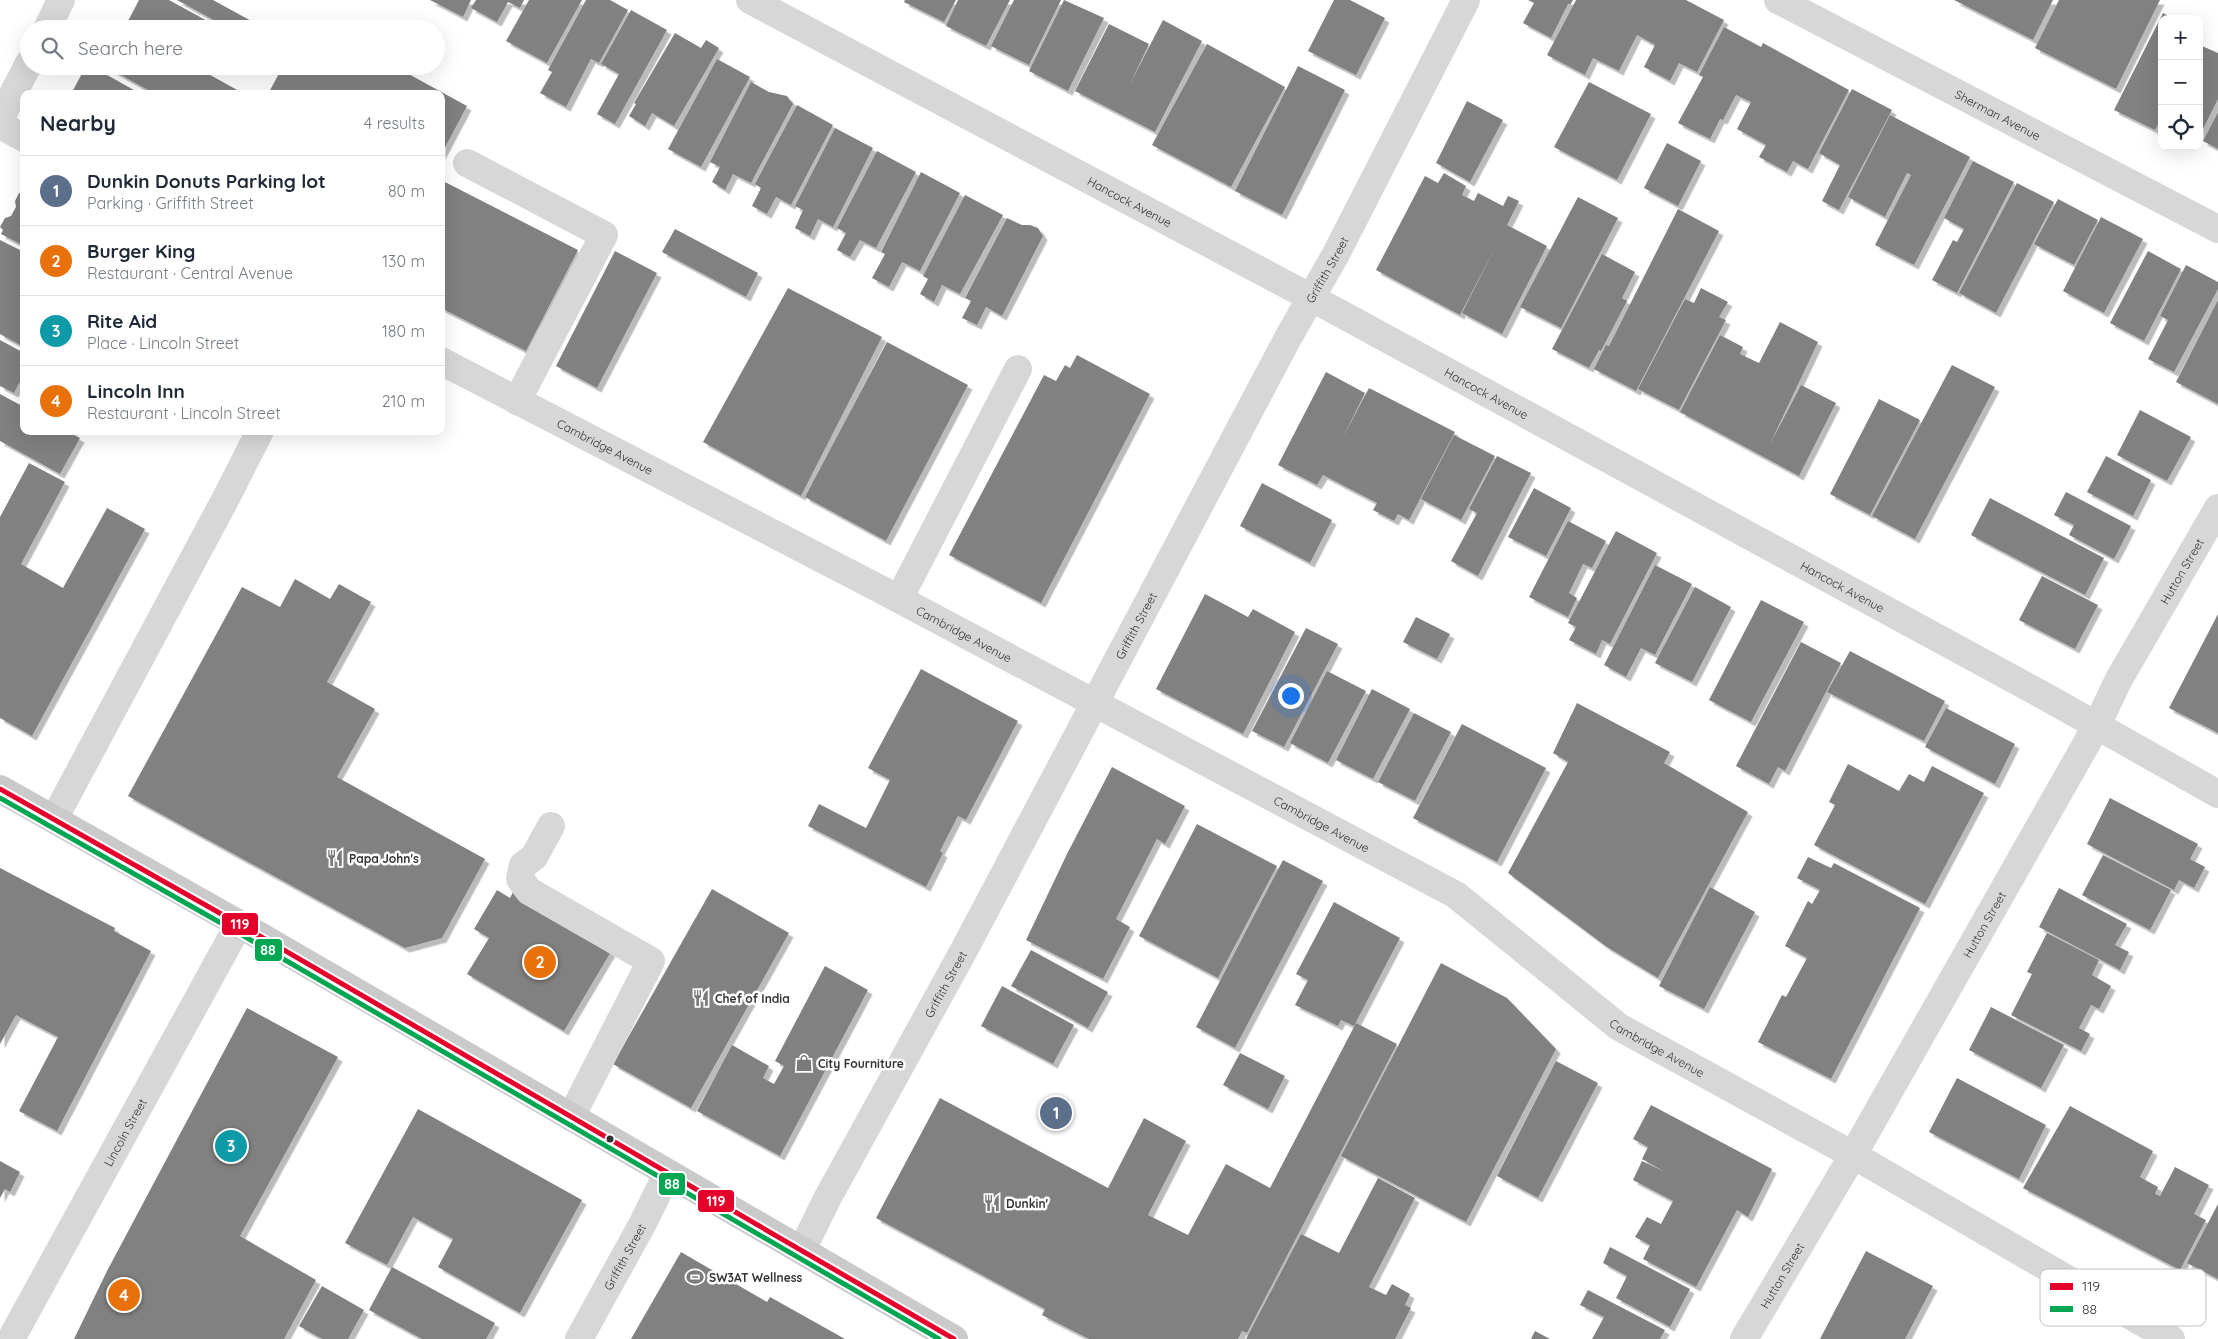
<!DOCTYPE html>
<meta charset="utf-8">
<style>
:root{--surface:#fff;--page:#f6f6f7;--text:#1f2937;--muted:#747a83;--line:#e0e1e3;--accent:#7a7a7a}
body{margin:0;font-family:Quicksand,sans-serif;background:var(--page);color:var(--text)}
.controls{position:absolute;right:15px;top:15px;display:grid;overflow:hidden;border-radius:10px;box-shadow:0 5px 20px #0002}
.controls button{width:45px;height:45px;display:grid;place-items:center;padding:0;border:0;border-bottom:1px solid var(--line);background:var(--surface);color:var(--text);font:25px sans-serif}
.you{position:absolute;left:1290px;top:695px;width:18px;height:18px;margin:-12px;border:4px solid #fff;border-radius:50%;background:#1a73e8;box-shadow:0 0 0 8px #1a73e833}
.badge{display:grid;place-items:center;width:32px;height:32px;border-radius:50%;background:var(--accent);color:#fff;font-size:16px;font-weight:700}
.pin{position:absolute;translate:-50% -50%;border:2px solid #fff;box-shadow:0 1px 5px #0006}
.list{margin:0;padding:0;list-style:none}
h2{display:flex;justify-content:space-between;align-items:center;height:65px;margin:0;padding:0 20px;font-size:21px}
h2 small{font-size:16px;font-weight:400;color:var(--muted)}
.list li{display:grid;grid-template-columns:32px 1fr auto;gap:15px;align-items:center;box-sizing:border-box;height:70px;padding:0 20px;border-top:1px solid var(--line)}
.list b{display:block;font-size:19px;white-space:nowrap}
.list p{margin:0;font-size:16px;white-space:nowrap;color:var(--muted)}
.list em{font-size:16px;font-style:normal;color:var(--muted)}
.icon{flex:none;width:28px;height:28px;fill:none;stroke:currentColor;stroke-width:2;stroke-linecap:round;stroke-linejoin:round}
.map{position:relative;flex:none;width:2218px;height:1339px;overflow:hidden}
.search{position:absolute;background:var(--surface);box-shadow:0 5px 20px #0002;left:20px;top:20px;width:425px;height:55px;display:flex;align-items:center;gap:12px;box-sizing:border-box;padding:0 18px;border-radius:28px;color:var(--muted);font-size:19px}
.panel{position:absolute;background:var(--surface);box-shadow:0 5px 20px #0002;left:20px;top:90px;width:425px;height:345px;border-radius:10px}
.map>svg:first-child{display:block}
.building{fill:#818181;filter:url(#shadow)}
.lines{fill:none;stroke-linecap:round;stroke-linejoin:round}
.minor{stroke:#d7d7d7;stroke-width:28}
.major{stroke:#cacaca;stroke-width:28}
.bus-1-casing{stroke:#fff;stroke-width:9}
.bus-2-casing{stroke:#fff;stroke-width:9}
.bus-1{stroke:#e4002b;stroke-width:5}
.bus-2{stroke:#00a651;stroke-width:5}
.bus-dot{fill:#333;stroke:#fff;stroke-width:2}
.labels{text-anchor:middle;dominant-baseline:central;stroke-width:5;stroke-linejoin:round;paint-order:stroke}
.street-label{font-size:12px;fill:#333;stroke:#fff}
.poi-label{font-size:12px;font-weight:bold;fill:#333;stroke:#fff;text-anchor:start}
.key{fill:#fff;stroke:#c2c2c2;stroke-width:1}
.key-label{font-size:14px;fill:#333}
.line-badge{stroke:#fff;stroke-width:2}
.badge-label{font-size:14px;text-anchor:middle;font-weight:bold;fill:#fff}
</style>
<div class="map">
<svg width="2218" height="1339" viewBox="0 0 2218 1339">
<defs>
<filter id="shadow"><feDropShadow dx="4.5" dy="4.5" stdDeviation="0" flood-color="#0004"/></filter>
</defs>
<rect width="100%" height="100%" fill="#fff"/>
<g class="building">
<path d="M139 0H169L222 29H138L127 23Z"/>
<path d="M177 0H213L255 23 252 29H230Z"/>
<path d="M430 0H471L463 17Z"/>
<path d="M476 0H524L520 8 508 2 497 22 471 8Z"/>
<path d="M529 0H582L547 63 506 41Z"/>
<path d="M586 0H610L628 10 599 63 591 59 566 107 540 93 552 72 548 70Z"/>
<path d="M905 0H956L944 22 904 2Z"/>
<path d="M958 0H1010L986 46 946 26Z"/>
<path d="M1014 0H1061L1029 65 991 46Z"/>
<path d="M1064 0 1104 18 1068 91 1029 71Z"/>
<path d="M1334 0H1350L1385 18 1356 75 1308 51Z"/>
<path d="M1528 0H1573L1570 5 1568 4 1551 38 1523 23 1534 3Z"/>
<path d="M1576 0H1686L1724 20 1697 72 1679 63 1670 81 1644 67 1655 45 1637 35 1619 71 1593 58 1585 75 1547 55Z"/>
<path d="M1954 0H2053L2033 40Z"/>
<path d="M2059 0H2160L2116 89 2035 48Z"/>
<path d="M631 10 667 30 615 124 597 114 619 74 601 64Z"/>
<path d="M2163 13 2175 19H2162V117L2155 130 2114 110Z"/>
<path d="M308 20 324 29H303Z"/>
<path d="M1163 20 1202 41 1155 132 1075 91 1109 24 1149 44 1129 86Z"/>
<path d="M1724 27 1761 47 1763 43 1849 90 1808 169 1793 161 1787 172 1759 157 1766 145 1737 129 1751 102 1736 95 1723 120 1720 119 1710 139 1678 123 1703 77 1699 75Z"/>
<path d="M675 33 701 48 706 40 719 48 674 126 652 113 645 126 629 116 636 104 634 103Z"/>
<path d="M1207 44 1285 87 1231 187 1152 145Z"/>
<path d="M2202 46 2218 53V99L2199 137V52Z"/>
<path d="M717 59 750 77 701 167 668 149Z"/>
<path d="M86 66H91L141 94H71Z"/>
<path d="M114 66H194L239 91 237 94H155L112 70Z"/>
<path d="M283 66H394L467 106 441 155V94H268Z"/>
<path d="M1298 66 1345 90 1282 215 1235 191Z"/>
<path d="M751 82 769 92 787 96 793 104 751 183 733 174 725 190 712 182 720 167 710 162Z"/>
<path d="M1589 82 1651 114 1617 180 1554 147Z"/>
<path d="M1852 89 1892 110 1839 210 1822 201 1840 165 1819 153Z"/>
<path d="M1467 101 1503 120 1470 182 1436 163Z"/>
<path d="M797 105 833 125 791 205 776 197 767 214 752 206 761 188 755 184Z"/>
<path d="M2218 112V149L2203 141Z"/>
<path d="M1890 115 1970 157 1914 265 1875 245 1911 175 1907 173 1885 217 1848 197Z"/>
<path d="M835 128 873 148 833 227 818 219 810 236 795 228 803 210 795 206Z"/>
<path d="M1667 143 1701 161 1678 206 1644 188Z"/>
<path d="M877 151 916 172 876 248 860 240 850 257 837 250 846 233 837 228Z"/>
<path d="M1973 161 2014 182 1957 293 1932 280 1953 240 1957 242 1964 229 1944 218Z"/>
<path d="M921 172 960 193 920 271 902 262 889 287 872 278 885 254 881 252Z"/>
<path d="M1444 173 1466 186 1462 195 1474 201 1478 193 1503 206 1508 196 1519 201 1507 225 1547 246 1502 334 1462 313 1498 242 1460 315 1376 270 1425 176 1438 183Z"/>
<path d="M441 180 578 250 526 351 441 308Z"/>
<path d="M2017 183 2054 202 1996 313 1959 293Z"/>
<path d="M24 192V246L1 234 3 230 0 227 5 218 11 216 16 207 15 201 19 193Z"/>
<path d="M965 195 1003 215 960 294 942 285 934 302 920 294 928 279 923 276Z"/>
<path d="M1578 197 1618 218 1561 328 1520 307Z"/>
<path d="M2058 199 2098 220 2074 265 2034 244Z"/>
<path d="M1678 209 1719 231 1636 391 1594 369 1606 345 1609 346Z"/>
<path d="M2101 217 2143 239 2104 313 2063 291Z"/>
<path d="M1007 218 1022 225H1030L1038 228 1043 236 1002 316 986 307 977 325 962 318 971 301 965 298Z"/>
<path d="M675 229 758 273 746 297 662 252Z"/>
<path d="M0 240 24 252V347L0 334Z"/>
<path d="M615 251 657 273 597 388 556 366Z"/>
<path d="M2148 251 2181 269 2144 341 2110 323Z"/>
<path d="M1602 254 1635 272 1622 298 1627 301 1601 351 1599 350 1589 368 1552 349Z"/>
<path d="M2186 265 2218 282V289L2174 372 2148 359 2168 320 2160 316Z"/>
<path d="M788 288 882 337 801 496 703 442Z"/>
<path d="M1701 288 1728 302 1719 317 1726 320 1679 410 1638 389 1685 299 1694 303Z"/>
<path d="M2218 300V404L2176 382Z"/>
<path d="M1780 322 1818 342 1770 444 1801 385 1836 403 1799 476 1680 412 1720 335 1743 347 1740 354 1759 363Z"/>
<path d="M0 340 24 353V374L14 393 0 386Z"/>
<path d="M887 342 968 385 886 541 805 497Z"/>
<path d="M1077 355 1150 394 1041 603 949 555 1044 375 1056 381 1065 365 1070 368Z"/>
<path d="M1952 365 1995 387 1915 539 1872 516Z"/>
<path d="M1326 372 1365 393 1342 439 1369 388 1455 432 1409 520 1398 514 1394 521 1373 510 1377 503 1323 475 1317 485 1278 465Z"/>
<path d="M0 394 24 407V431H67L80 438 60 474 0 441Z"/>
<path d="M1879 399 1920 420 1870 515 1830 494Z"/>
<path d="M2140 410 2191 437 2167 481 2117 455Z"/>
<path d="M1454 435 1495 456 1461 520 1421 499Z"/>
<path d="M1497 456 1531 473 1478 576 1451 561 1477 513 1469 509Z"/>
<path d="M2106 456 2151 480 2133 516 2087 492Z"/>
<path d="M29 463 65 482 21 564 63 588 107 508 145 529 32 736 0 718V517Z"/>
<path d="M1262 483 1332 520 1310 563 1240 526Z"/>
<path d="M1534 488 1571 508 1546 556 1508 537Z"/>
<path d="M2066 492 2131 526 2114 559 2069 535 2074 525 2054 515Z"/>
<path d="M1990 498 2104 558 2085 595 1971 535Z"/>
<path d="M1568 521 1606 541 1592 568 1583 564 1569 593 1577 598 1568 617 1529 597Z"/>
<path d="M1616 531 1657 553 1610 644 1602 640 1596 654 1569 640 1576 627 1568 623Z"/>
<path d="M1655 565 1692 584 1655 655 1641 648 1626 677 1604 665Z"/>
<path d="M2042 576 2098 605 2075 649 2019 620Z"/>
<path d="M295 579 330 599 339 584 371 602 327 682 375 709 337 777 485 859 442 938 405 948 128 796 242 587 280 607Z"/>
<path d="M1695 587 1731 607 1692 682 1655 663Z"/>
<path d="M1205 594 1248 617 1253 609 1295 632 1243 734 1156 689Z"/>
<path d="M1761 600 1804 622 1751 722 1709 700Z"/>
<path d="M2218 614V733L2169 708Z"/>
<path d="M1416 617 1450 634 1437 659 1403 642Z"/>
<path d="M1306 628 1338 644 1284 747 1252 731Z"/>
<path d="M1801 642 1841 663 1785 771 1778 767 1769 784 1736 766Z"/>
<path d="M1850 651 1945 701 1924 741 1827 692Z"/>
<path d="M921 669 1018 721 966 820 958 816 940 851 943 853 926 887 808 826 819 804 866 828 890 780 868 768Z"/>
<path d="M1327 671 1366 691 1328 763 1290 743Z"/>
<path d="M1372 689 1410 709 1373 779 1336 760Z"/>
<path d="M1577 703 1670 752 1664 763 1748 812 1658 978 1607 947 1508 873 1568 762 1553 753Z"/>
<path d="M1946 708 2015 744 1995 784 1925 747Z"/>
<path d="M1414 713 1451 732 1415 801 1378 782Z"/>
<path d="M1462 724 1546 768 1497 862 1413 818Z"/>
<path d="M1848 764 1899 791 1909 774 1924 782 1932 766 1984 793 1925 904 1814 845 1835 805 1829 802Z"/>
<path d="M1112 767 1185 806 1165 844 1157 839 1116 919 1130 927 1103 979 1026 940 1067 854Z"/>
<path d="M2110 798 2198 844 2190 859 2205 867 2194 888 2179 880 2174 890 2087 844Z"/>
<path d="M1197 824 1277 866 1218 978 1139 936Z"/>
<path d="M2103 855 2171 890 2150 930 2082 895Z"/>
<path d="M1808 857 1831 868 1834 863 1920 908 1831 1079 1758 1042 1782 995 1786 997 1807 958 1785 946 1808 901 1812 904 1820 890 1797 878Z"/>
<path d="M1283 860 1323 881 1235 1048 1196 1027Z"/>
<path d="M0 868 115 928 114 931 151 951 57 1131 19 1111 58 1037 16 1015 0 1044Z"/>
<path d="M1710 887 1755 912 1704 1009 1659 986Z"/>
<path d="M2059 888 2127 924 2115 945 2129 952 2120 970 2039 927Z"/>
<path d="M712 889 789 933 691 1108 613 1064Z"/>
<path d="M497 890 510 898 513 892 612 950 564 1031 467 974 489 938 474 929Z"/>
<path d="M1334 902 1400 938 1354 1026 1341 1020 1338 1026 1295 1005 1308 980 1296 974Z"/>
<path d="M2047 933 2099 960 2092 975 2111 986 2099 1009 2091 1005 2079 1028 2090 1034 2081 1051 2011 1015 2032 974 2027 972Z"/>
<path d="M1031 950 1108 992 1088 1028 1011 986Z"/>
<path d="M1441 963 1507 998 1556 1049 1466 1222 1341 1156Z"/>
<path d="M825 966 868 990 780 1156 697 1111 732 1045 769 1066 763 1078 774 1084 784 1066 775 1061Z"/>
<path d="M1002 986 1074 1025 1053 1064 981 1026Z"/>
<path d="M1991 1007 2064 1045 2041 1088 1969 1050Z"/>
<path d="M247 1008 338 1057 240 1236 316 1280 284 1339H74L107 1271Z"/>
<path d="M1356 1023 1397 1044 1247 1333 1242 1331 1238 1339H1089L1042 1315 1045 1309 876 1218 940 1098 1108 1188 1144 1118 1186 1141 1148 1215 1188 1235 1226 1164 1270 1188Z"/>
<path d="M1240 1053 1285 1076 1268 1109 1223 1085Z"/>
<path d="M1556 1061 1598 1083 1538 1198 1497 1176Z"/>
<path d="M1957 1078 2046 1125 2019 1179 1929 1132Z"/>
<path d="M1651 1105 1772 1169 1748 1217 1737 1210 1696 1287 1643 1259 1650 1245 1635 1237 1647 1217 1661 1224 1673 1201 1633 1180 1642 1161 1665 1172 1642 1159 1648 1147 1633 1139Z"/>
<path d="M2070 1106 2153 1151 2140 1177 2158 1187 2155 1194 2160 1196 2175 1167 2209 1185 2194 1214 2206 1220 2180 1270 2023 1188Z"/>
<path d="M418 1109 582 1200 520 1313 438 1267 453 1239 413 1217 387 1265 345 1243Z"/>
<path d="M0 1161 20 1172 10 1192 5 1189 0 1198Z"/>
<path d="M1378 1178 1415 1198 1369 1287 1386 1295 1392 1284 1410 1294 1405 1305 1411 1308 1395 1339H1246L1301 1234 1339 1253Z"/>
<path d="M2218 1204V1279L2187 1263Z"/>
<path d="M1610 1247 1690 1289 1670 1327 1616 1298 1627 1276 1603 1263Z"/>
<path d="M1866 1251 1933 1286 1905 1339H1820Z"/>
<path d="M681 1252 767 1302 770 1297 845 1339H631Z"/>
<path d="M392 1267 495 1323 486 1339H422L369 1310Z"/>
<path d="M322 1286 364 1310 348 1339H322L299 1326Z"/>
<path d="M1588 1290 1665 1330 1660 1339H1592L1604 1317 1580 1305Z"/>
<path d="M1535 1331 1550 1339H1531Z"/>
</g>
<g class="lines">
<g class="minor">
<path id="s1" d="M750 0 1310 297 2048 698 2218 794"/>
<path id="s2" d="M1778 0 2218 229"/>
<path d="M47 29 61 0"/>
<path d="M0 119 29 63"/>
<path d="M0 125 24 138"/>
<path d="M467 163 604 235 517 401"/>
<path id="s3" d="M441 361 880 589 1456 895 1619 1027 1853 1155 2171 1339"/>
<path d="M899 599 1018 369"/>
<path d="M54 819 226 498 260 431"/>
<path d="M551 826 534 857 523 865 520 879 529 891 651 961 571 1117"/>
<path id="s4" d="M802 1250 827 1199 964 950 1289 336 1336 254 1466 0"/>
<path id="s5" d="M11 1339 239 924"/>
<path id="s6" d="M579 1339 643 1223 667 1174"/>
<path id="s7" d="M1744 1339 1853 1155 2097 725 2119 679 2218 508"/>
</g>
<path class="major" d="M0 789 239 924 954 1339"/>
<g class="bus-1-casing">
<path id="bus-1" d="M0 789 239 924 954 1339"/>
</g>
<g class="bus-2-casing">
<path id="bus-2" d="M0 798 235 931 939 1339"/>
</g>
<use href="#bus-1" class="bus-1"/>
<use href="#bus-2" class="bus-2"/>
</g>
<defs>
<g id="restaurant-bare" transform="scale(1.35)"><path d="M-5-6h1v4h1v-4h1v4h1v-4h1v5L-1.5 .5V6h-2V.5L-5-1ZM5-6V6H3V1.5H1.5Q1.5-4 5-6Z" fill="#7a7a7a" stroke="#fff" stroke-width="2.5" paint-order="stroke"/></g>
<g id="shop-bare" transform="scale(1.35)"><path d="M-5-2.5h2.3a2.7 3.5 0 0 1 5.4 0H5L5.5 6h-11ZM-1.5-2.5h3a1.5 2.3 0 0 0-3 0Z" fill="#7a7a7a" stroke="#fff" stroke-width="2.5" paint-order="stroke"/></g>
<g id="stadium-bare" transform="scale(1.35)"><path d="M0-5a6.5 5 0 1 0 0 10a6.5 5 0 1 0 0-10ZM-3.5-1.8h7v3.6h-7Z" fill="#7a7a7a" stroke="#fff" stroke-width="2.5" paint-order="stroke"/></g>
</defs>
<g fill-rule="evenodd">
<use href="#restaurant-bare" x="335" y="858"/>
<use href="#restaurant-bare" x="701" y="998"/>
<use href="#shop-bare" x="804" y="1063"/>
<use href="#restaurant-bare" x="992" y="1203"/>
<use href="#stadium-bare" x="695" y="1277"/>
</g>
<circle class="bus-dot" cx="610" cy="1139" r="4.5"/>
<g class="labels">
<g class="street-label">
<text stroke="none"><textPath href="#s2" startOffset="248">Sherman Avenue</textPath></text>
<text stroke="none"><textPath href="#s1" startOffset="430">Hancock Avenue</textPath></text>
<text stroke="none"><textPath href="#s4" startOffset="1112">Griffith Street</textPath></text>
<text stroke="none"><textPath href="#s1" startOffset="835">Hancock Avenue</textPath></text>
<text stroke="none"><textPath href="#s3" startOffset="185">Cambridge Avenue</textPath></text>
<text stroke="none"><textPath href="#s7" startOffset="884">Hutton Street</textPath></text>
<text stroke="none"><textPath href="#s1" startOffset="1240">Hancock Avenue</textPath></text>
<text stroke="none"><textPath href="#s4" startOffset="708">Griffith Street</textPath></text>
<text stroke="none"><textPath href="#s3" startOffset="590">Cambridge Avenue</textPath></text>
<text stroke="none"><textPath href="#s3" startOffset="995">Cambridge Avenue</textPath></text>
<text stroke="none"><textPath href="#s7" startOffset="479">Hutton Street</textPath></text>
<text stroke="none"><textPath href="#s4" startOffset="302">Griffith Street</textPath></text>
<text stroke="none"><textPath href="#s3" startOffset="1400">Cambridge Avenue</textPath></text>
<text stroke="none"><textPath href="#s5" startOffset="236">Lincoln Street</textPath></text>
<text stroke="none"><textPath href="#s6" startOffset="94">Griffith Street</textPath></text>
<text stroke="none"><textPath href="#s7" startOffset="74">Hutton Street</textPath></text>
</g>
<g class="poi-label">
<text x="349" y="858">Papa John's</text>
<text x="715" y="998">Chef of India</text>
<text x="818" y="1063">City Fourniture</text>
<text x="1006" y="1203">Dunkin'</text>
<text x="709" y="1277">SW3AT Wellness</text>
</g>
</g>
<rect x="2040" y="1269" width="166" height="57" rx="8" class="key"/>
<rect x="2050" y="1283" width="23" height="7" fill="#e4002b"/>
<rect x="2050" y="1306" width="23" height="6" fill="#00a651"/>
<g class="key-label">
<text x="2082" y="1291">119</text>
<text x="2082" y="1314">88</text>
</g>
<g class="line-badge">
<rect x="221" y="912" width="38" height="24" rx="5" fill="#e4002b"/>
<rect x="254" y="938" width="29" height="24" rx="5" fill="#00a651"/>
<rect x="658" y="1172" width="28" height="24" rx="5" fill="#00a651"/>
<rect x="697" y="1189" width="38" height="24" rx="5" fill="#e4002b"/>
</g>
<g class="badge-label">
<text x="240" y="929">119</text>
<text x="268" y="955">88</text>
<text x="672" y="1189">88</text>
<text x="716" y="1206">119</text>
</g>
</svg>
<div class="controls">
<button>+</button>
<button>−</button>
<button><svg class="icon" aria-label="locate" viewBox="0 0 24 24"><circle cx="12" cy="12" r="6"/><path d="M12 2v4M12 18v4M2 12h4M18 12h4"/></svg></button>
</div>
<div class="you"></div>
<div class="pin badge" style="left:1056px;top:1113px;background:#5c6f8a">1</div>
<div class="pin badge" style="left:540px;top:962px;background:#e8710a">2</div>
<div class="pin badge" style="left:231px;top:1146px;background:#0f9aa8">3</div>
<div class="pin badge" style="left:124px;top:1295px;background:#e8710a">4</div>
<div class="search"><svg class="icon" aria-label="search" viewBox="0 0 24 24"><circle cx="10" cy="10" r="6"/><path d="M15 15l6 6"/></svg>Search here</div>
<section class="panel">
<h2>Nearby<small>4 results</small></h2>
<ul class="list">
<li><span class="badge" style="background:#5c6f8a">1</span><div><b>Dunkin Donuts Parking lot</b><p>Parking · Griffith Street</p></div><em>80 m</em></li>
<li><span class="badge" style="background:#e8710a">2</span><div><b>Burger King</b><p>Restaurant · Central Avenue</p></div><em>130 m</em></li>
<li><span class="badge" style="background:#0f9aa8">3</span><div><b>Rite Aid</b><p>Place · Lincoln Street</p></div><em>180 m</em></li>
<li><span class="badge" style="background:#e8710a">4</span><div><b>Lincoln Inn</b><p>Restaurant · Lincoln Street</p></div><em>210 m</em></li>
</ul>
</section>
</div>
